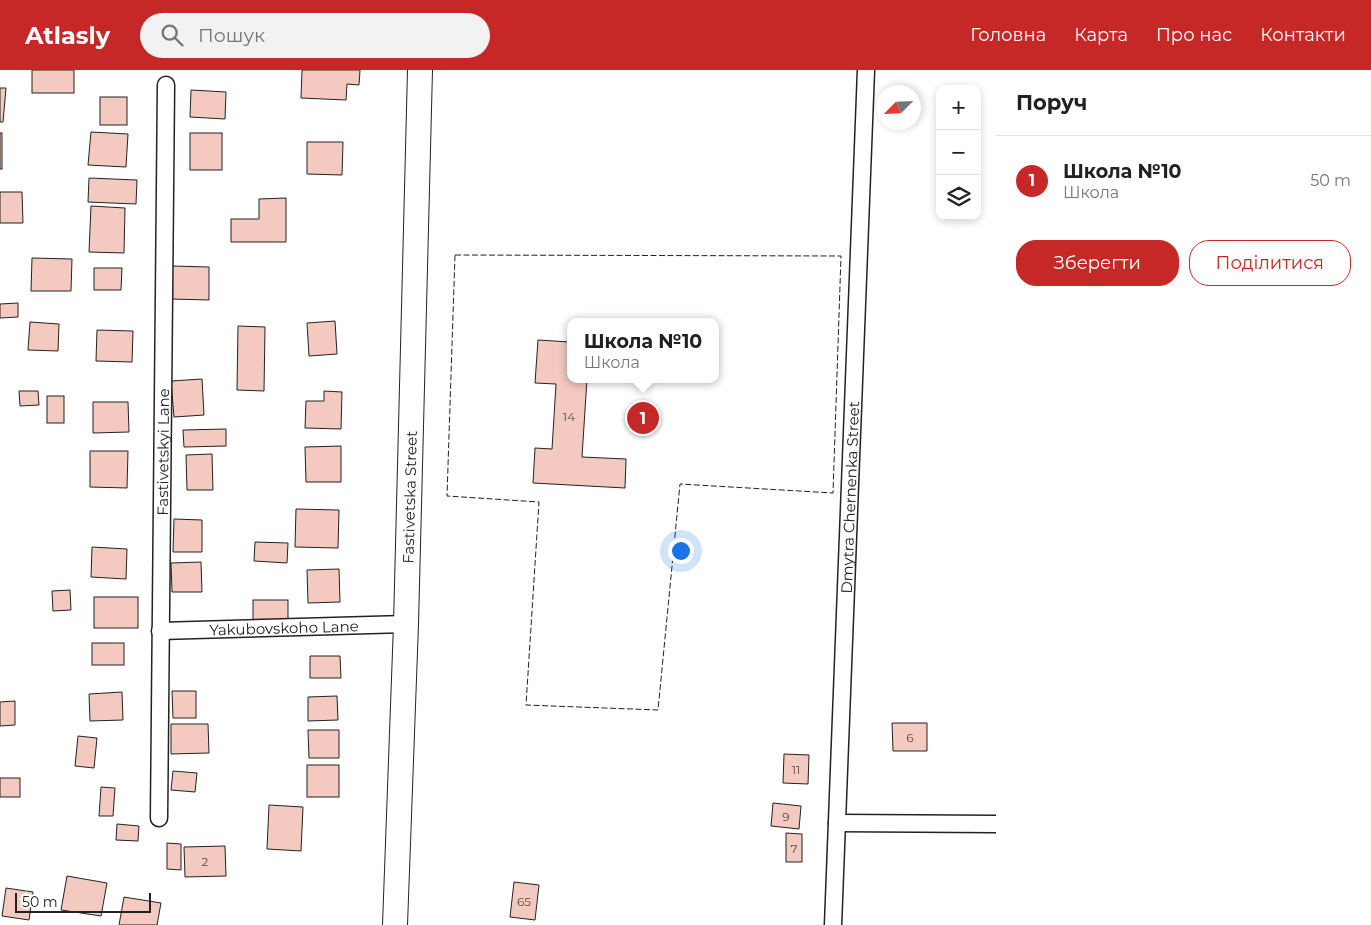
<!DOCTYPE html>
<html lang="uk">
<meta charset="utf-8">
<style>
:root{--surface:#fff;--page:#f2f2f2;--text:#202124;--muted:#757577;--line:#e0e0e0;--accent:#c62828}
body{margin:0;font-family:Montserrat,sans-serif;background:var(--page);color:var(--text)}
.controls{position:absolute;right:15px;top:15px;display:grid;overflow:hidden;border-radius:10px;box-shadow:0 2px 8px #0003}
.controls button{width:45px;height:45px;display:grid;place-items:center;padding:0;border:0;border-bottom:1px solid var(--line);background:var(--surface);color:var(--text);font:25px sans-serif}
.compass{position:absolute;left:876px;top:15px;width:45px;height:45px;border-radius:50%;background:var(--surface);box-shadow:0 2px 8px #0003;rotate:246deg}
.scale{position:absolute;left:15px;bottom:12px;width:136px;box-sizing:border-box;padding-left:5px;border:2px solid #222;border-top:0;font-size:14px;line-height:18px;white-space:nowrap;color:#222;-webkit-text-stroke:4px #fff;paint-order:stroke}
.you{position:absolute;left:680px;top:480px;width:18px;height:18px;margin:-12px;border:4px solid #fff;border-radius:50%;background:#1a73e8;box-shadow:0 0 0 8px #1a73e833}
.badge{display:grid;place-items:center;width:32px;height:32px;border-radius:50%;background:var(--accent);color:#fff;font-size:16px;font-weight:700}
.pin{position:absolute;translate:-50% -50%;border:2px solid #fff;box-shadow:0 1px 5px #0006}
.popup{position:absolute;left:567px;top:248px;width:152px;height:65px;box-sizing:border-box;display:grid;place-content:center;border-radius:10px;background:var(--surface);filter:drop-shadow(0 1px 4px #0005);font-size:16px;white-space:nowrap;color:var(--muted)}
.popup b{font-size:19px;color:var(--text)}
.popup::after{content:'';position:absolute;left:50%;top:100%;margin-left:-10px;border:10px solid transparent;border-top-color:var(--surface)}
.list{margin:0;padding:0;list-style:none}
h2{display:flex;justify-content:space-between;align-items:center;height:65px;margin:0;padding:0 20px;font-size:21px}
h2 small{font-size:16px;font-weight:400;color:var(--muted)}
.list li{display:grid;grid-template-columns:32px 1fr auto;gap:15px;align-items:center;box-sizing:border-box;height:90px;padding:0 20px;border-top:1px solid var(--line)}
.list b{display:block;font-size:19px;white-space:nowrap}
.list p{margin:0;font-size:16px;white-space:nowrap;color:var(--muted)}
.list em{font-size:16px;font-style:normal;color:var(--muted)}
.actions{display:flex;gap:10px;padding:15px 20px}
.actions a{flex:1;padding:11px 0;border:1px solid var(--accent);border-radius:20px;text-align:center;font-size:18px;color:var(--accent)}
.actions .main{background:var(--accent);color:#fff}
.icon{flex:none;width:28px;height:28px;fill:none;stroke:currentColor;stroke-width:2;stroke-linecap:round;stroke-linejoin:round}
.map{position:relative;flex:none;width:996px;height:855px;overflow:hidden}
header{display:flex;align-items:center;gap:30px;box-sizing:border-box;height:70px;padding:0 25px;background:var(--accent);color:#fff}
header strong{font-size:24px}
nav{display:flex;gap:28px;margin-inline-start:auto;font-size:18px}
.search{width:350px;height:45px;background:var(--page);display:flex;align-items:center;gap:12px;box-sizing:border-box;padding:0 18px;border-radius:28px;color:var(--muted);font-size:19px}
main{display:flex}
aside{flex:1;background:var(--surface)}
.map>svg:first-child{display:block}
.building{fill:#f3c9c0;stroke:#222}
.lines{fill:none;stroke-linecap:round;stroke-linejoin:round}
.street-casing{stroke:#222;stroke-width:19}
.secondary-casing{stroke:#222;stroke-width:26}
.street{stroke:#fff;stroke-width:16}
.secondary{stroke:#fff;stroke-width:24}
.fence{stroke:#222;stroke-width:1;stroke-dasharray:6 2.5;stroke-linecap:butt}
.labels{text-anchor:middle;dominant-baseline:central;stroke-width:4;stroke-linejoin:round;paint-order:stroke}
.number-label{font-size:12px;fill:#564c4a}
.street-label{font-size:15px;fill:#222;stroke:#fff}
</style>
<header>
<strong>Atlasly</strong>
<div class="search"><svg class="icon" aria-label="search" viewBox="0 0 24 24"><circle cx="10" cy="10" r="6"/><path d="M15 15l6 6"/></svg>Пошук</div>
<nav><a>Головна</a><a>Карта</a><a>Про нас</a><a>Контакти</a></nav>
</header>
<main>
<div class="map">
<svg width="996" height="855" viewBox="0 0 996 855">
<rect width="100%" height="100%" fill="#fff"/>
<g class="building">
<rect x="32" y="0" width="42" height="23"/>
<path d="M302 0H360L359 15 347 14 346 30 301 28Z"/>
<path d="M0 18H6L3 52H0Z"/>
<path d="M191 20 226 22 225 49 190 47Z"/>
<rect x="100" y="27" width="27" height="28"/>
<path d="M91 62 128 64 126 97 88 95Z"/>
<rect x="0" y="63" width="2" height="36"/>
<rect x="190" y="63" width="32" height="37"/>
<path d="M307 72H343L342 105 307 104Z"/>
<path d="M89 108 137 110 136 134 88 132Z"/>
<path d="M0 122H22L23 153H0Z"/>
<path d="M286 128V172H231V149H259V129Z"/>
<path d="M91 136 125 138 124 183 89 182Z"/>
<path d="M32 188 72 189 71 221H31Z"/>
<path d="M172 196 209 197V230L171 229Z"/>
<path d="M94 198H122L121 220H94Z"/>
<path d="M18 233V247L0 248V234Z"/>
<path d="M335 251 337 284 309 286 307 253Z"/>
<path d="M30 252 59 254 58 281 28 280Z"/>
<path d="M238 256 265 257 264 321 237 320Z"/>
<path d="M97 260 133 261 132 292 96 291Z"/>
<path d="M538 270 570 272V309H587L582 387 626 389 625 418 533 413 535 378 552 379 556 314 535 313Z"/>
<path d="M202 309 204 345 174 347 171 311Z"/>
<path d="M19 321H38L39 335 20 336Z"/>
<path d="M324 321 342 322 341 359 305 358 306 331H324Z"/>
<rect x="47" y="326" width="17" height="27"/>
<path d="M93 332H128L129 362 93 363Z"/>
<path d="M226 359V376L184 377 183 360Z"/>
<path d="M341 376V412H306L305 377Z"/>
<path d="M90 381H128L127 418 90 417Z"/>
<path d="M212 384 213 420H187L186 385Z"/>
<path d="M296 439 339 440 338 478 295 477Z"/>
<path d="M174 449 202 450V482H173Z"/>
<path d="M255 472 288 473 287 493 254 491Z"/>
<path d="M92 477 127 479 126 509 91 507Z"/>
<path d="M201 492 202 522H172L171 493Z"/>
<path d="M339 499 340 532 308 533 307 500Z"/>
<path d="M70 520 71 540 53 541 52 521Z"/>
<rect x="94" y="527" width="44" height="31"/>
<rect x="253" y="530" width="35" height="20"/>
<rect x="92" y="573" width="32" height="22"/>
<path d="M310 586H340L341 608H310Z"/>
<path d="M172 621H196V648H173Z"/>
<path d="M122 622 123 650 90 651 89 624Z"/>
<path d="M337 626 338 650 308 651V627Z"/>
<path d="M15 631V655L0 656V632Z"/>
<path d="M892 653H927V681H893Z"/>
<path d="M171 654H208L209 683 171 684Z"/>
<path d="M308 660H339V688H309Z"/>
<path d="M78 666 97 668 94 698 75 696Z"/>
<path d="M784 684 809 685 808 714 783 713Z"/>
<rect x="307" y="695" width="32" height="32"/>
<path d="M173 701 197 703 195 722 171 720Z"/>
<rect x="0" y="708" width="20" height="19"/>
<path d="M101 717 115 718 113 746H99Z"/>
<path d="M773 733 801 736 799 759 771 756Z"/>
<path d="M269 735 303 737 301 781 267 779Z"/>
<path d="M117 754 139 756 138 771 116 770Z"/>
<path d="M786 763 802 764V792H786Z"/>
<path d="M167 773 181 774V800L167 799Z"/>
<path d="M225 776 226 806 185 807 184 777Z"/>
<path d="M67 806 107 813 101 846 61 840Z"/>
<path d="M514 812 539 815 535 850 510 847Z"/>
<path d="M6 818 33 822 29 850 2 846Z"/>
<path d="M124 827 161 833 157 855H119Z"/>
</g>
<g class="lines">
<g class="street-casing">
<g id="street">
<path id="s1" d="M160 561 406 554"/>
<path id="s2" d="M159 748 166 15"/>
<path d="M837 753 996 754"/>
<path id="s3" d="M833 855 866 0"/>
</g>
</g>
<g class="secondary-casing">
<g id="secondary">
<path id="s4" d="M395 855 406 554 420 0"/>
</g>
</g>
<use href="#street" class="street"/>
<use href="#secondary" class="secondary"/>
<path class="fence" d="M455 185 841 186 833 423 680 414 658 640 526 635 539 432 447 426Z"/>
</g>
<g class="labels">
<g class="number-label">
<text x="569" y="346">14</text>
<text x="910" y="667">6</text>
<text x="796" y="699">11</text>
<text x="786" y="746">9</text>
<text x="794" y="778">7</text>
<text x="205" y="791">2</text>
<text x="524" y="831">65</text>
</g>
<g class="street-label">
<text stroke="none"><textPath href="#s2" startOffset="366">Fastivetskyi Lane</textPath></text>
<text stroke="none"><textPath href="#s4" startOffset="428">Fastivetska Street</textPath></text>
<text stroke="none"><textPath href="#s3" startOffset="428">Dmytra Chernenka Street</textPath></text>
<text stroke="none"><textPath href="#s1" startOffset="124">Yakubovskoho Lane</textPath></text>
</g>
</g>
</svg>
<div class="controls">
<button>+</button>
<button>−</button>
<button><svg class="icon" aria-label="layers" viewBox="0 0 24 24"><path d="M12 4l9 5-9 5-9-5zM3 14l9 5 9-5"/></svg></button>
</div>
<svg class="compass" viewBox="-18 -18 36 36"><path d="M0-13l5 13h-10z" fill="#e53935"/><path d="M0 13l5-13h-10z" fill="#757577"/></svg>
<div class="scale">50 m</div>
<div class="you"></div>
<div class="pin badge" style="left:643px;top:348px">1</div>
<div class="popup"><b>Школа №10</b>Школа</div>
</div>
<aside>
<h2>Поруч<small></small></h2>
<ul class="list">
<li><span class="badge">1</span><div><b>Школа №10</b><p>Школа</p></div><em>50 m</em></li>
</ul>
<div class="actions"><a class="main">Зберегти</a><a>Поділитися</a></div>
</aside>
</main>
